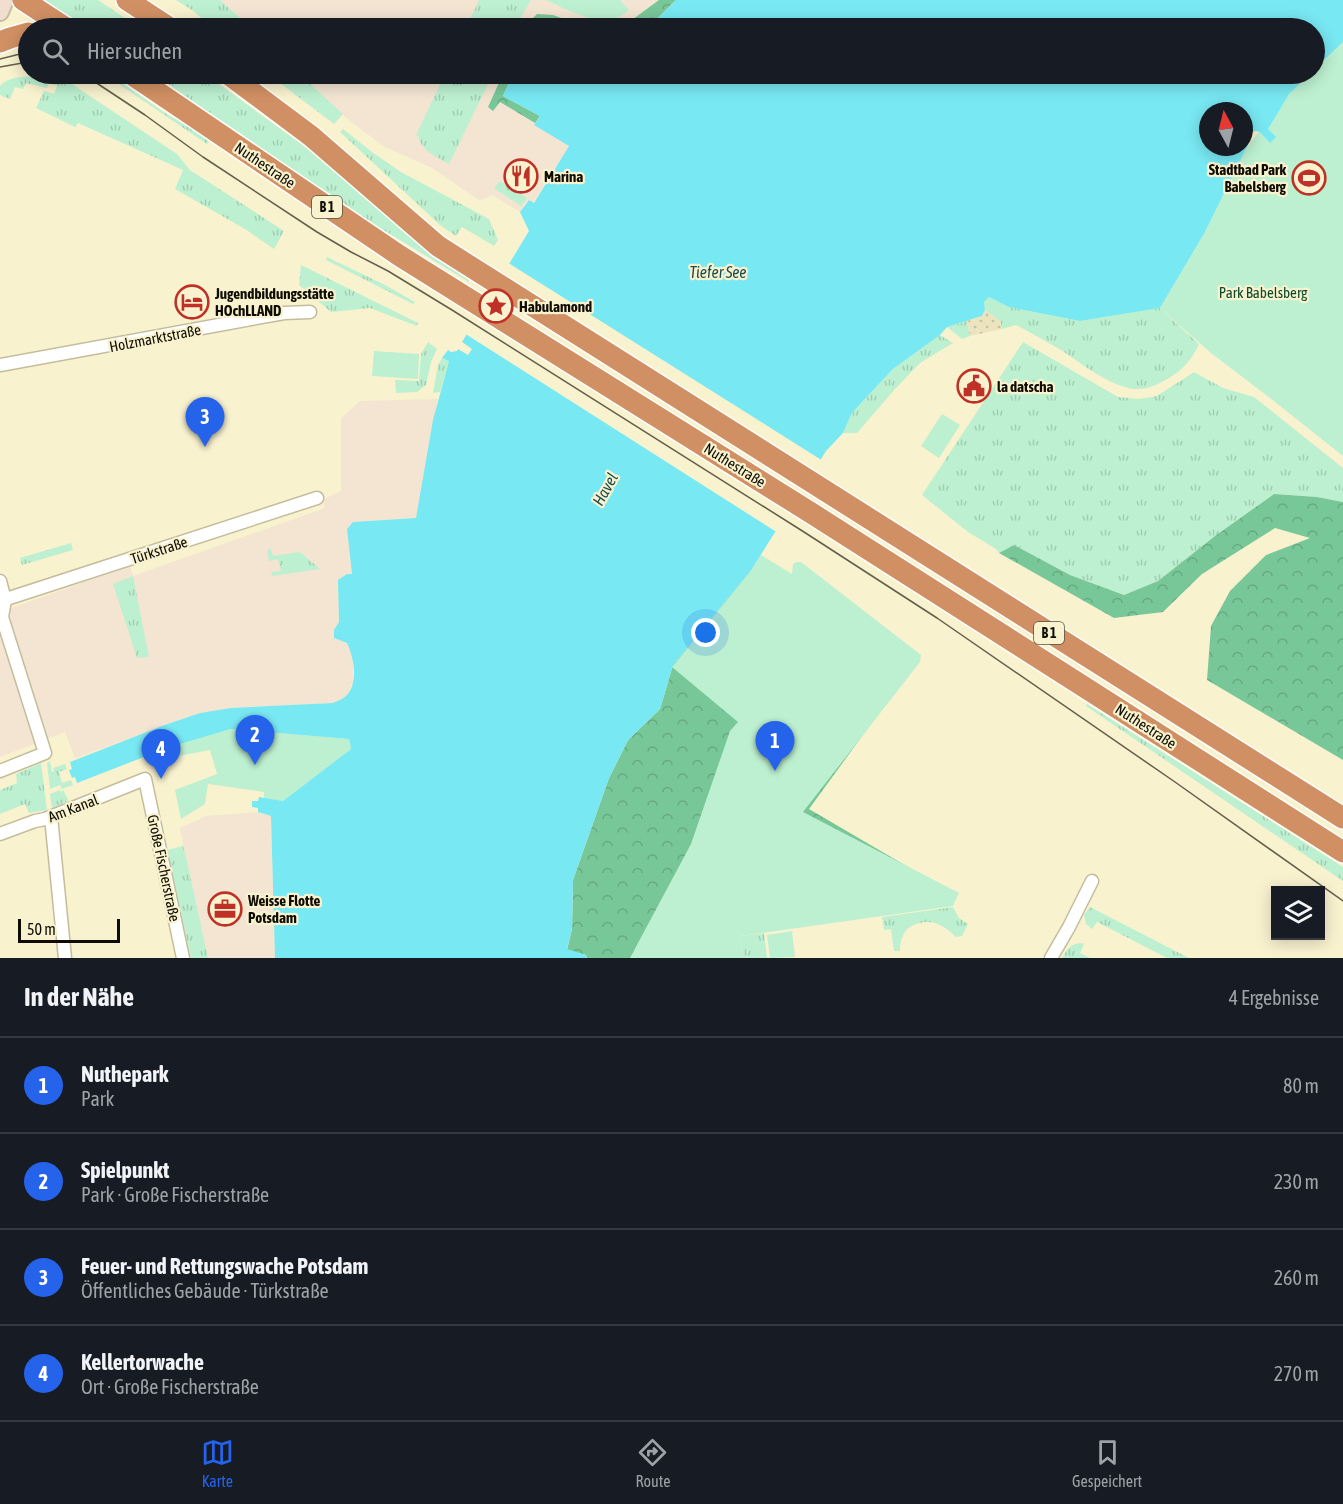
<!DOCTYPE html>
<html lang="de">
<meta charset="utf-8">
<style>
:root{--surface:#171b24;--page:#20242c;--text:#f1f3f6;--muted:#9ea1a6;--line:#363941;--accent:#2563eb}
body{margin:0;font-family:"Asap Condensed",sans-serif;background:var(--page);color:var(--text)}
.controls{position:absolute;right:18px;bottom:18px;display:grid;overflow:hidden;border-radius:0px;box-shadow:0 3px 15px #0003}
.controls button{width:54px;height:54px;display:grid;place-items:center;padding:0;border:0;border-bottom:2px solid var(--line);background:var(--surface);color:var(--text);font:30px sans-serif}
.compass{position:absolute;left:1199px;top:102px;width:54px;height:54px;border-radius:50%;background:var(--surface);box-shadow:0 3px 15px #0003;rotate:353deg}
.scale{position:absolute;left:18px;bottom:15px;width:102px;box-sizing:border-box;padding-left:6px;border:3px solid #0f0d03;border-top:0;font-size:16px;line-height:21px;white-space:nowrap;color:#0f0d03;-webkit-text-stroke:4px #f9f2cf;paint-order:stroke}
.you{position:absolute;left:706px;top:633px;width:21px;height:21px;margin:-15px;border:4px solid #fff;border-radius:50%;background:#1a73e8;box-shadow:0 0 0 9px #1a73e833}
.badge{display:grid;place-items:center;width:39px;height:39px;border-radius:50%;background:var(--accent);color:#fff;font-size:20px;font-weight:700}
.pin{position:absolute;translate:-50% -50px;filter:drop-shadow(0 2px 3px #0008)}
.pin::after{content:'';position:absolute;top:32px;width:21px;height:18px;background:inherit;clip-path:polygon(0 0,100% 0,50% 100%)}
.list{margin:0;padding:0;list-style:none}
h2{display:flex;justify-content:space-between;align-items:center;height:78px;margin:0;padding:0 24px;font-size:26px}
h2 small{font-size:20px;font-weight:400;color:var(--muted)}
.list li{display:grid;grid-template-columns:39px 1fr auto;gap:18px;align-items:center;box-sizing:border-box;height:96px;padding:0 24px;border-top:2px solid var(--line)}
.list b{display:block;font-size:22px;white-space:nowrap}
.list p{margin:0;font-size:20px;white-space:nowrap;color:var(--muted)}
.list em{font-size:20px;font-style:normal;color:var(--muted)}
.icon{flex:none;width:33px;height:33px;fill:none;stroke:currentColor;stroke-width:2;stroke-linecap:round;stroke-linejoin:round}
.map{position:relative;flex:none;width:1343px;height:958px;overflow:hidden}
.search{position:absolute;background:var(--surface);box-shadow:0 3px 15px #0003;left:18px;right:18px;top:18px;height:66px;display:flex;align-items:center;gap:15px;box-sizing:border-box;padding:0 21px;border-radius:33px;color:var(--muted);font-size:22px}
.sheet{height:462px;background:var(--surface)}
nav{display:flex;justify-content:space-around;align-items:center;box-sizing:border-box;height:84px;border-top:2px solid var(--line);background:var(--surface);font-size:16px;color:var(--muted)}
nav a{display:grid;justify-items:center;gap:3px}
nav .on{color:var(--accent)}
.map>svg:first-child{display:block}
.commercial{fill:#f3e5d2}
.grass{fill:url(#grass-tufts)}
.forest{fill:url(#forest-crowns)}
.sand{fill:url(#sand-dots)}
.green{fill:#bdf0d0}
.water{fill:#78e8f2;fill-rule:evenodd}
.pier{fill:#f9f2cf}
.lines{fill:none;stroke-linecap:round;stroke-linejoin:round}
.street-casing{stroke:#c4bd9c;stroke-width:15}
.secondary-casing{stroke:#c4bd9c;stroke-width:20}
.highway-casing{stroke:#fff;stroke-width:24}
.street{stroke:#fff;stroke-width:12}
.secondary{stroke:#f1ded0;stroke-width:16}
.highway{stroke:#d19064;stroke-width:21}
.tram{stroke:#625e4b;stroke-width:1.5}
.labels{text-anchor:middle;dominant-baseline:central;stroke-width:4.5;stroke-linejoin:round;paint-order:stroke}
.shield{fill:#f9f2cf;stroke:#555240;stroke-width:1.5}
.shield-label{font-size:14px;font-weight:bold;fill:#0f0d03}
.street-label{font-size:15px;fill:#0f0d03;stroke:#f9f2cf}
.poi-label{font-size:15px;font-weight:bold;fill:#0f0d03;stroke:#f9f2cf;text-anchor:start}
.park-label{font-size:15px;fill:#094a2c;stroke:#f9f2cf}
.water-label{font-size:16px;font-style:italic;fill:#1a4d51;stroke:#f9f2cf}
</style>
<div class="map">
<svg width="1343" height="958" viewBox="0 0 1343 958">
<defs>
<pattern id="grass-tufts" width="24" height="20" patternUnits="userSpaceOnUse" patternTransform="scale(1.5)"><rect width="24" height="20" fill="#bdf0d0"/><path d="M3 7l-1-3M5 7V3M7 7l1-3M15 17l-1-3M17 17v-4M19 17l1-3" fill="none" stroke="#a1cdb1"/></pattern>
<pattern id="forest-crowns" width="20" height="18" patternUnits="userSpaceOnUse" patternTransform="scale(1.5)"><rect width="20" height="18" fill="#78c799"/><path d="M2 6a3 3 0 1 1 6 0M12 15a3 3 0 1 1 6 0" fill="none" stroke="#67aa82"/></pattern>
<pattern id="sand-dots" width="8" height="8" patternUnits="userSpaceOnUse" patternTransform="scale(1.5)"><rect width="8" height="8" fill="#ece4be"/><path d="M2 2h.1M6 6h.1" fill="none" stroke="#c9c2a2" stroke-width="1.8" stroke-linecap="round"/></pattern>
</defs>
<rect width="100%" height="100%" fill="#f9f2cf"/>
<g class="commercial">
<path d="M220 0H676L648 28H557L539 21 535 28H251Z"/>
<path d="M299 74H513L503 96 540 116 535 125 569 146 533 203 528 200 520 212 492 195 480 201 432 168 385 147 351 122Z"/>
<path d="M438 399 416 518 353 522 347 529 352 574 338 592 339 622 334 631V638L347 643 353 656V682L346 697 333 703 231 708 200 713 75 758 65 732 0 757V612L130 566 133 576 325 508 322 500 341 491V418L360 401Z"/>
<path d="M258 812 271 816 275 958H208L187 861 184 850 180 828 206 816Z"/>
</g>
<g class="grass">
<path d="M44 0H98L140 28H88Z"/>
<path d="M176 0H220L251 28H213L192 10Z"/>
<path d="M479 0H531L514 28H466Z"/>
<path d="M104 74H109L168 115 211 138 207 144Z"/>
<path d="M155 74H205L304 146 357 190 405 233 440 261 469 280V282L367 220 235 133Z"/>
<path d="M268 74H299L343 114 334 124Z"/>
<path d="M445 74H493L449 164C435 155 423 153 418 136L416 135Z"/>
<path d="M32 76 56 79 72 84 177 154 190 170 284 231 274 249 245 229 175 189 183 170 78 123 75 127 36 108 44 91 54 94 57 86 49 83 47 88 26 83 23 89 15 87 10 99 0 95V86C7 77 22 77 32 76Z"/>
<path d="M343 129 372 152 401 172 489 219 498 240 494 246 462 227 456 236 440 225 340 132Z"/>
<path d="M500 181 527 198 521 206 494 188Z"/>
<path d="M327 257 385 285 415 302 413 304 326 260Z"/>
<path d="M301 265 418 323 417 326 370 308 331 312 299 285Z"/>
<path d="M989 297 1009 307 1080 321 1160 308 1199 344C1192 359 1184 369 1169 378 1158 384 1148 390 1134 389 1110 386 1082 364 1061 350 1046 341 1031 333 1016 325L1002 329 1000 321 985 310 984 302Z"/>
<path d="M967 321 970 336 962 339 947 327Z"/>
<path d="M940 335 953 343 920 363 895 389 857 433H843L852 413 893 369Z"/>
<path d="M428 342 437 349 431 362 426 385 417 392 396 393 395 380 419 381 421 354Z"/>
<path d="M1023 342 1118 397 1139 399 1157 396 1194 372 1223 388 1254 397 1343 468V502L1317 497 1274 494 1215 536 1158 581 1124 595 1070 575 1014 545 999 553 996 549 968 532 922 495Z"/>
<path d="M442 358 449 361 440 392 433 393 438 365Z"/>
<path d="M71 543 73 550 22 565 20 558Z"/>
<path d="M271 549 273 556 300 552 320 569 272 576 271 572 281 571 278 559 269 561 267 550Z"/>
<path d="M133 576 149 657 137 658 113 584Z"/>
<path d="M1087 704 1343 867V881L1086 706Z"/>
<path d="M50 761 52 772 54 771 53 768 65 764 67 769 59 772 62 783 71 780 73 785 62 789 60 785 50 789 47 763Z"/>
<path d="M41 763 47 810 29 813 25 804 0 814V790L17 783 16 774Z"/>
<path d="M60 790 61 792 63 790 68 799V801L52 808 50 794Z"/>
<path d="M183 846 187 861 208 958H191L167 850Z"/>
<path d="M953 907 959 918 968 924 962 936 956 937C951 932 946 928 940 925 930 919 912 922 905 932 901 938 900 944 900 951H894L891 929 884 930 882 917Z"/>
<path d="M1090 907 1189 958H1167L1097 922 1092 929 1086 924 1084 915Z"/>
<path d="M764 933 767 958H743L740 936Z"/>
<path d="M1082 943 1084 944 1080 953 1090 958H1062C1068 948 1070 944 1082 943Z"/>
</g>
<g class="forest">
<path d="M659 0H676L648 28H557L539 21 535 28H526L530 21 537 14 553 15 589 28H608L625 25Z"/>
<path d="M503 74H513L503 96 540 116 535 123 500 102 493 111 488 107Z"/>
<path d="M1274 494 1317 497 1343 502V760L1207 680 1211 626 1230 591 1266 555 1310 538 1275 528 1202 574 1163 612 1114 618 999 553 1014 545 1070 575 1124 595 1158 581 1215 536Z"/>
<path d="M752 569 900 684 809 809 956 895 732 930 734 958H587L586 955 567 950 572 929 573 880 609 778 628 740 660 709 673 665Z"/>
</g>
<path class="sand" d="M985 310 1000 321 1002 329 970 336 967 321 982 316Z"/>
<g class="green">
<path d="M546 0H620L629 10C604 32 571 11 546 0Z"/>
<path d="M1343 42V456L1270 398 1211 353 1160 308 1205 232 1247 147 1289 94 1310 74H1314L1315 70Z"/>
<path d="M374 351 419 354 418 379 372 376Z"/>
<path d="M942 414 960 425 939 458 921 446Z"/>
<path d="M761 555 792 574 793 564 796 562H801L921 655 920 662 803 812 959 893 953 906 740 936 743 958H630L691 844 730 731 738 722 672 667 752 569Z"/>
<path d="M231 729 349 739 351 749 283 801 264 798V792L208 784 205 804 181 819 175 790 217 774 210 750 168 758 167 748Z"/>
<path d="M792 931 795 957 770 958 767 935Z"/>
</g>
<g class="water">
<path d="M676 0H1343V42L1315 69 1314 28H648Z"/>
<path d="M513 74H1310L1289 94 1268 129 1276 137 1270 143 1260 132 1255 131 1247 134 1246 141 1247 147 1205 232 1160 308 1080 321 1009 307 989 297 984 302 985 310 982 316 947 327 940 335 893 369 863 401 852 413 843 433 826 451 752 569 673 665 660 709 628 740 609 778 573 880 572 929 567 949 586 955 587 958H275L271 816 258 812V808L252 807V801H258L259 797 283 801 351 749 349 739 231 729 167 748 77 783 75 777 72 778 69 770 72 769 70 762 162 726 200 713 231 708 333 703C337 701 343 699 346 696 359 682 354 658 347 643L334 638V630L339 622 338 580 347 574H352L347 529 353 522 416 518 433 420 449 361 442 358 448 350 451 352 457 351 458 349 468 355 472 349 462 342 529 231 520 212 529 200 534 203 569 146 534 125 540 116 503 96ZM1208 111H1244V147H1208Z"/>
</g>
<path class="pier" d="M507 262 823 461 778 533 464 333Z"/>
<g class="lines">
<g class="street-casing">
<g id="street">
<path d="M0 365 284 313 310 312"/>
<path d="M0 581 5 600 2 617 45 753 0 771"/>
<path d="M0 601 317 498"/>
<path d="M51 817 65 958"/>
<path d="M0 834 35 821 45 819 145 779 183 958"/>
<path d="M1051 958 1069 927 1092 881"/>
</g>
</g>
<g class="secondary-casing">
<path id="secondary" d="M0 12 5 0"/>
</g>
<g class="highway-casing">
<g id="highway">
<path d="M23 0 66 28"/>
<path d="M127 0 170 28"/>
<path d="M0 42 10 38 28 33"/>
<path d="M131 74 400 256 816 516 1343 852"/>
<path d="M228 74 311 136 438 246 1343 818"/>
</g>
</g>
<use href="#street" class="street"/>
<use href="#secondary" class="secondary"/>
<use href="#highway" class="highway"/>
<g class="tram">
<path d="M0 59 28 52"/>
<path d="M0 67 28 62"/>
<path d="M78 74 92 80 145 115 203 157 317 232 351 252 388 271 452 310 804 532 937 618 1175 782 1343 901"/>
</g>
</g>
<defs>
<g id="restaurant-ring" transform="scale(1.725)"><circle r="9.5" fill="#f9f2cf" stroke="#bf3126" stroke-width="1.5"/><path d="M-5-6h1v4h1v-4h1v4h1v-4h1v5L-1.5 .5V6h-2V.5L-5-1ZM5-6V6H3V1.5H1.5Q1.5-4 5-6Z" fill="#bf3126"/></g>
<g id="stadium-ring" transform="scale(1.725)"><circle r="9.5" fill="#f9f2cf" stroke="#bf3126" stroke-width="1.5"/><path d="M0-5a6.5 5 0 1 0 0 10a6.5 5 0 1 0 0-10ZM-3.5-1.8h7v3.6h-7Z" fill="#bf3126"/></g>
<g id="hotel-ring" transform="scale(1.725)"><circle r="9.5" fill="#f9f2cf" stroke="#bf3126" stroke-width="1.5"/><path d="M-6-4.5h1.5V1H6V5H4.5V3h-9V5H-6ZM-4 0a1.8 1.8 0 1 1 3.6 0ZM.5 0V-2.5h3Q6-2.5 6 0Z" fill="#bf3126"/></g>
<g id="sight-ring" transform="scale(1.725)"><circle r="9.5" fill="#f9f2cf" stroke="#bf3126" stroke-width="1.5"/><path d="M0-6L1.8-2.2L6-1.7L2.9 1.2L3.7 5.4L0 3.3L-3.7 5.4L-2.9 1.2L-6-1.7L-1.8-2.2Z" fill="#bf3126"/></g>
<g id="civic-ring" transform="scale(1.725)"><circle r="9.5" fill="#f9f2cf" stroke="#bf3126" stroke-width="1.5"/><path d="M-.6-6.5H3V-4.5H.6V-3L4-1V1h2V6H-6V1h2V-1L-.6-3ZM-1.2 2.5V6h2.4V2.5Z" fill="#bf3126"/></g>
<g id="office-ring" transform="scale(1.725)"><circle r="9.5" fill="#f9f2cf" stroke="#bf3126" stroke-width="1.5"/><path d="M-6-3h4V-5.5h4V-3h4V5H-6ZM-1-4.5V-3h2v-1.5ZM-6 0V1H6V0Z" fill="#bf3126"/></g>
</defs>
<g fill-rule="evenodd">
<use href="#restaurant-ring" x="521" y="176"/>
<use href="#stadium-ring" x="1309" y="178"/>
<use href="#hotel-ring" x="192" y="302"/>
<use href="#sight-ring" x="496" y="306"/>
<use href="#civic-ring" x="974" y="386"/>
<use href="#office-ring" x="225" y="909"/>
</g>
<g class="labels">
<g class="shield">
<rect x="312" y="196" width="30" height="22" rx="4.5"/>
<rect x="1034" y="622" width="30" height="22" rx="4.5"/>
</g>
<g class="shield-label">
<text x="327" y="207">B 1</text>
<text x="1049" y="633">B 1</text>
</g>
<g class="street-label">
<text transform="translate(265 165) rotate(34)">Nuthestraße</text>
<text transform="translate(155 338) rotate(-11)">Holzmarktstraße</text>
<text transform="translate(735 465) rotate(32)">Nuthestraße</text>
<text transform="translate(159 550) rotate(-18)">Türkstraße</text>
<text transform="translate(1146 726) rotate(33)">Nuthestraße</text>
<text transform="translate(73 808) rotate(-21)">Am Kanal</text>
<text transform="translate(164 868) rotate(78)">Große Fischerstraße</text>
</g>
<g class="poi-label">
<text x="1286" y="169" text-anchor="end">Stadtbad Park<tspan x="1286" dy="17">Babelsberg</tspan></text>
<text x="544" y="176">Marina</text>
<text x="215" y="293">Jugendbildungsstätte<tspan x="215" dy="17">HOchLLAND</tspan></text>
<text x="519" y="306">Habulamond</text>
<text x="997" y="386">la datscha</text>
<text x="248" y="900">Weisse Flotte<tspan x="248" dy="17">Potsdam</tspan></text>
</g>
<g class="park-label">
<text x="1263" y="292">Park Babelsberg</text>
</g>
<g class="water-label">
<text x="718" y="272">Tiefer See</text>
<text transform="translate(605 489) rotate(-61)">Havel</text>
</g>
</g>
</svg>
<div class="controls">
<button><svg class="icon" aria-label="layers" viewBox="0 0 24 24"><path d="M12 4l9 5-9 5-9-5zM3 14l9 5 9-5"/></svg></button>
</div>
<svg class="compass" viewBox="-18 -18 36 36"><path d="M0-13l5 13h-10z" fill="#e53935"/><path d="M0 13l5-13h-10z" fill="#9ea1a6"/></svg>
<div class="scale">50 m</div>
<div class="you"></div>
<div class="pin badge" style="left:775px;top:771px">1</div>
<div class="pin badge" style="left:255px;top:765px">2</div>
<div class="pin badge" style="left:205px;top:447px">3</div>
<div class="pin badge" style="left:161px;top:779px">4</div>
<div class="search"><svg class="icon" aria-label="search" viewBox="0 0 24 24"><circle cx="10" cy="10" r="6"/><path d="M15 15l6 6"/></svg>Hier suchen</div>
</div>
<section class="sheet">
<h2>In der Nähe<small>4 Ergebnisse</small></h2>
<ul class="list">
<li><span class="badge">1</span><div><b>Nuthepark</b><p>Park</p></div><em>80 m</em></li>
<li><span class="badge">2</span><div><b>Spielpunkt</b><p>Park · Große Fischerstraße</p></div><em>230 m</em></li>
<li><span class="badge">3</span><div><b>Feuer- und Rettungswache Potsdam</b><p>Öffentliches Gebäude · Türkstraße</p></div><em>260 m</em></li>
<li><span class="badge">4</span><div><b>Kellertorwache</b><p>Ort · Große Fischerstraße</p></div><em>270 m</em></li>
</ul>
</section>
<nav>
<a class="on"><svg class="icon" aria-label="map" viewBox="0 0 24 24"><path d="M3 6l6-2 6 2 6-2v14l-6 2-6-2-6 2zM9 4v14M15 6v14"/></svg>Karte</a>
<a><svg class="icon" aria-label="directions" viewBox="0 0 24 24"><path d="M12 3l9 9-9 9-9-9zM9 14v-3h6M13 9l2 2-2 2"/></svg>Route</a>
<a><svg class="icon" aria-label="saved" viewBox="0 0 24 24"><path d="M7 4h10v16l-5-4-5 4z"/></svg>Gespeichert</a>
</nav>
